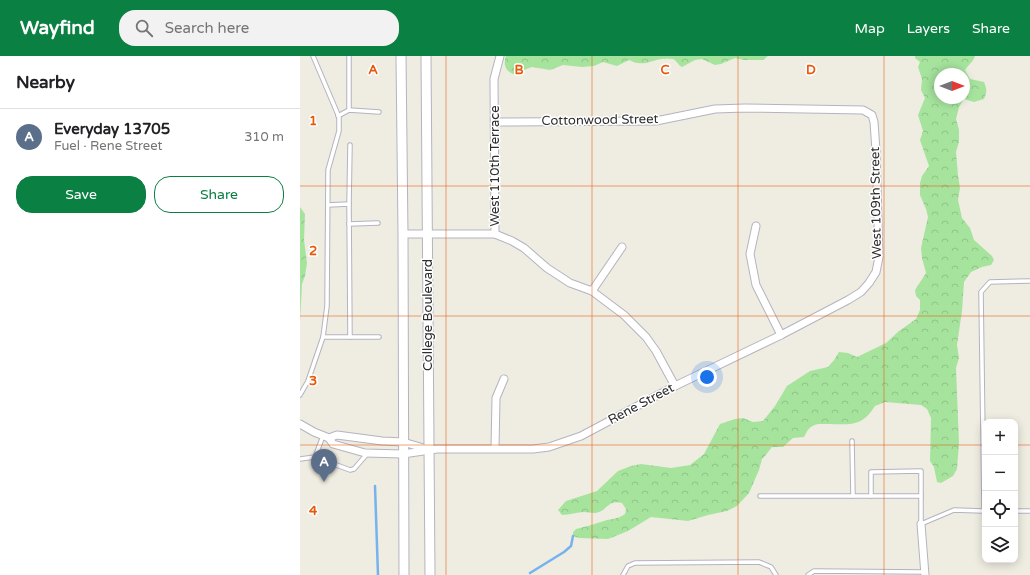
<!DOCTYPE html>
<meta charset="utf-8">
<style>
:root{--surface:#fff;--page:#f2f2f2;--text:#202124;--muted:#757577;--line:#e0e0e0;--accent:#0b8043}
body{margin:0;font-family:"Varela Round",sans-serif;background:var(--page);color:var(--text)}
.controls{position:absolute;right:12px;bottom:12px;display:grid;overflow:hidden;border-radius:8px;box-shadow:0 2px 10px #0003}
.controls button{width:36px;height:36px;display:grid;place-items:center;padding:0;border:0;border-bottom:1px solid var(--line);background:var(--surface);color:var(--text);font:20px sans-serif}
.compass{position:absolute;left:634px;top:12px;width:36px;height:36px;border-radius:50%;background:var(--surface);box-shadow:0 2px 10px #0003;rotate:90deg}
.you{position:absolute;left:407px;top:321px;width:14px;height:14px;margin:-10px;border:3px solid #fff;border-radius:50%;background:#1a73e8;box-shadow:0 0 0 6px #1a73e833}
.badge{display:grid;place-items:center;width:26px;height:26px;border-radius:50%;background:var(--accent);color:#fff;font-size:13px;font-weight:700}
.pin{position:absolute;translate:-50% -33px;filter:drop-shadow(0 1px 2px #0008)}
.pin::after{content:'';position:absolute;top:21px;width:14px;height:12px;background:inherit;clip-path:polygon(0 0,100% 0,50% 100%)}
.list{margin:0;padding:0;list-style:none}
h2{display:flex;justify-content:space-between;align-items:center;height:52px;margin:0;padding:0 16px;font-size:17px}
h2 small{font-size:13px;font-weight:400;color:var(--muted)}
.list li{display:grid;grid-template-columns:26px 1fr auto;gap:12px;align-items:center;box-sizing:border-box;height:56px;padding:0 16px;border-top:1px solid var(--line)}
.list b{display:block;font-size:15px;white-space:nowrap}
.list p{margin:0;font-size:13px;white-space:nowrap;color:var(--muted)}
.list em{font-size:13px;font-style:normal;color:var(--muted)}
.actions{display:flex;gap:8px;padding:12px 16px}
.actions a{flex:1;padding:9px 0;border:1px solid var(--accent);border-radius:16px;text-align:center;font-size:14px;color:var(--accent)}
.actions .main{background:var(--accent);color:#fff}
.icon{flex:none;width:22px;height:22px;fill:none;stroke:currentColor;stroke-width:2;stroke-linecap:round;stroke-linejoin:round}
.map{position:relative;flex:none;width:730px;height:519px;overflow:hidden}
header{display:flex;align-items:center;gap:24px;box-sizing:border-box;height:56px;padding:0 20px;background:var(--accent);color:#fff}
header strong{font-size:19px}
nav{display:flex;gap:22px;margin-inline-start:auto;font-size:14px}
.search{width:280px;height:36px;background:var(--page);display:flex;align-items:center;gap:10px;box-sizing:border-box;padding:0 14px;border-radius:16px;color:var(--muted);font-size:15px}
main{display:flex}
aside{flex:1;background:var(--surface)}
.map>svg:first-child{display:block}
.forest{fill:url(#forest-crowns);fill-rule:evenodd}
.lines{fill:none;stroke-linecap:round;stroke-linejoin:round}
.stream{stroke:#76b3ee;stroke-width:2.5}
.lane-casing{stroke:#b4b4c1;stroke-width:5.5}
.street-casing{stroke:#b4b4c1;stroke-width:9}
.secondary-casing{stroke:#b4b4c1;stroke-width:11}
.lane{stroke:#fff;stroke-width:3.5}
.street{stroke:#fff;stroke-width:7}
.secondary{stroke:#fff;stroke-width:9}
.grid{fill:none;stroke:#e8590c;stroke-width:1;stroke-opacity:0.55}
.labels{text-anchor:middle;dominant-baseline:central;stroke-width:3;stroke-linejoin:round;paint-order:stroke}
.street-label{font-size:13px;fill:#2e2e2e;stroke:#fff}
.grid-label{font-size:13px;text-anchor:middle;font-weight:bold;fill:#e8590c;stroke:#fff;stroke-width:3;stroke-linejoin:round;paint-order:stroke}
</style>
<header>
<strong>Wayfind</strong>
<div class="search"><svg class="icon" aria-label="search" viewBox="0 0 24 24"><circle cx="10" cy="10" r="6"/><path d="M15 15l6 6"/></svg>Search here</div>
<nav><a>Map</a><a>Layers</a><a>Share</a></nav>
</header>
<main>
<aside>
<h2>Nearby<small></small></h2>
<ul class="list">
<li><span class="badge" style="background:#5c6f8a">A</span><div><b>Everyday 13705</b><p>Fuel · Rene Street</p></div><em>310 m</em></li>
</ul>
<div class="actions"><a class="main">Save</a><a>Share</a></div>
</aside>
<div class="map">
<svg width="730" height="519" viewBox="0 0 730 519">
<defs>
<pattern id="forest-crowns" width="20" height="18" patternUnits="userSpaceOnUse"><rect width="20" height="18" fill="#a6e49e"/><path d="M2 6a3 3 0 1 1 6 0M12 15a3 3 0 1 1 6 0" fill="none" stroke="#8fc488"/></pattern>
</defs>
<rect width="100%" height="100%" fill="#efece1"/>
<g class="forest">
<path d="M206 0H468L463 4H444L435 2 421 8 415 9 402 3 395 4 382 11C378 9 377 5 373 3 358 0 349 9 338 7 335 7 332 5 329 4L317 10 303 6 294 10 282 11 263 9 250 14 232 11 213 18C205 15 203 7 206 0Z"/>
<path d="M615 0H675C674 5 668 9 665 14L670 23 684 26C687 33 687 36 684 43L674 46 664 43 659 51 656 63 659 74V86L656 96 658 119 660 132 658 144 662 162 670 172 674 184 692 200 694 204 691 209 682 211 671 216 664 226 662 255 657 289 659 302 656 312 659 387 657 413 653 420 641 427 637 426 634 411 630 405 631 362 627 353 621 349 585 346 575 350C561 372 550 368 526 368 521 368 516 367 511 371 508 373 506 377 504 381L493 382 483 391H472L465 400 462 403 459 414 449 437 437 450 427 455 408 459 388 465 351 461 328 475 308 483 279 482 273 480V476L276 473C285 471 294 468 304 465 313 462 316 464 325 458L326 453 322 447C307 443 306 457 294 457 290 457 287 456 284 456 277 456 270 459 262 459L258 454 266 445 297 435 318 415 331 410 341 408 371 412 390 409 404 398 420 368 435 363 443 362 453 366 463 365 475 350 487 330 510 315 528 311 534 304 539 296 548 297 557 301 586 287 599 275 616 263 620 254V244L616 240 615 234 626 217 622 202 621 192 628 161 626 153 620 139V127L622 120 629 110 620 84 623 75 618 59 625 42 621 34 622 23 618 11 620 6 615 2ZM640 18H664V42H640Z"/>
<path d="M0 151 5 158 4 184 7 207 5 220 2 228 0 265Z"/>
</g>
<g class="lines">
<g class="stream">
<path d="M75 430 78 519"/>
<path d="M230 517 264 496 271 490 273 480"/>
</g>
<g class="lane-casing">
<g id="lane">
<path d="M49 0V54"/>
<path d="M38 60 49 54 79 56"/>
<path d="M49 148 50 89"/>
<path d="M49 168 78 167"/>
<path d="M23 281H50L49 148 28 149"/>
<path d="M50 281H79"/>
<path d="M0 339 8 325 23 281 27 250 28 114 39 75V61L13 0"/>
<path d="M23 380 15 401 50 414 54 413 67 398"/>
<path d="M552 385 553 440"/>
<path d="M0 403 15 401"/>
<path d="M460 440H571V416L621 415V468L654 454 683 455"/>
<path d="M571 440H621"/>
<path d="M684 455 681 236 690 226 730 225"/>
<path d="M715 455H730"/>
<path d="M323 519 328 510 335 507 459 506 471 511 476 519"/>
<path d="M508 519 514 515 625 516"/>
</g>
</g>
<g class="street-casing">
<g id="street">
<path d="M200 0 194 23 195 178 212 185 224 192 247 212 270 227 292 235 324 259 346 281 356 295 375 330"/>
<path d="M456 170 450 198 456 229 481 279"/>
<path d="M103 178H195"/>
<path d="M292 235 322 191"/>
<path d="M0 368 14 376 29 382 33 388 65 397 103 398 137 393H233L249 391 281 380 375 330 481 279 548 244 561 236 569 227 576 216 579 201 576 95 574 66 572 59 563 54 445 52 415 53 356 65 195 66"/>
<path d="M29 382 37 379 82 385 103 386 127 393"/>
<path d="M195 392 196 342 204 323"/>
<path d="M621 468 625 519"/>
</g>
</g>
<g class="secondary-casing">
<g id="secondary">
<path d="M101 0 103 178 104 519"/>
<path d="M126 0 130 519"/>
</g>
</g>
<use href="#lane" class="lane"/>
<use href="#street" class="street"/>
<use href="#secondary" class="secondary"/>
</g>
<path class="grid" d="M146 0V519M292 0V519M438 0V519M584 0V519M0 130H730M0 260H730M0 389H685M715 389H730"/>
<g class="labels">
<g class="street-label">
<text transform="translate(300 64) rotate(-1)">Cottonwood Street</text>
<text transform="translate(195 110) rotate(-90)">West 110th Terrace</text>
<text transform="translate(576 147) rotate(-91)">West 109th Street</text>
<text transform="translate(128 259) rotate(-90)">College Boulevard</text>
<text transform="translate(341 348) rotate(-28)">Rene Street</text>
</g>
</g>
<g class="grid-label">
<text x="73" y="18">A</text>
<text x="219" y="18">B</text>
<text x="365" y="18">C</text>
<text x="511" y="18">D</text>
<text x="13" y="69">1</text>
<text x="13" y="199">2</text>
<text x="13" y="329">3</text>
<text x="13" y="459">4</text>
</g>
</svg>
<div class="controls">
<button>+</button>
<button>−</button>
<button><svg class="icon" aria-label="locate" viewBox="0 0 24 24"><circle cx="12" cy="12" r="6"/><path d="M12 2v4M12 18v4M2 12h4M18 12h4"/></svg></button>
<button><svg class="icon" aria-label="layers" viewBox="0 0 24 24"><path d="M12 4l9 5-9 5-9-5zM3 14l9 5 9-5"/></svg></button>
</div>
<svg class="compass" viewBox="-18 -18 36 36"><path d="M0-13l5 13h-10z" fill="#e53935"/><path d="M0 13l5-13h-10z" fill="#757577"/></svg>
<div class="you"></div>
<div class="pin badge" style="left:24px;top:426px;background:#5c6f8a">A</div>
</div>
</main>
